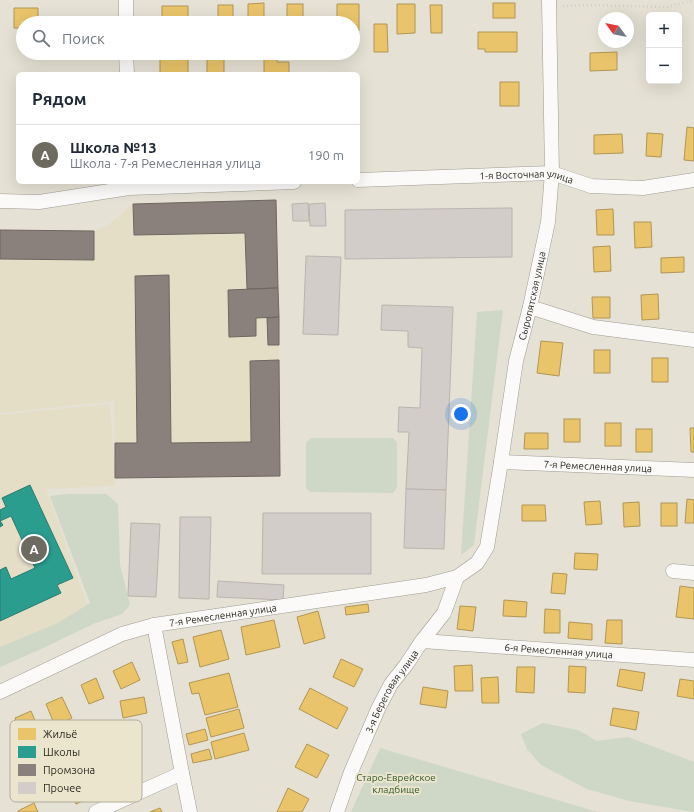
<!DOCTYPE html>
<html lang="ru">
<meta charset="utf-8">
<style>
:root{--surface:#fff;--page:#f2f2f3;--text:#1f2937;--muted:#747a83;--line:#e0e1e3;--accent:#6d6b60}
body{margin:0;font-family:Ubuntu,sans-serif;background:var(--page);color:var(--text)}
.controls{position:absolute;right:12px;top:12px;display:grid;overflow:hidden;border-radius:6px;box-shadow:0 4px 16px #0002}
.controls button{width:36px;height:36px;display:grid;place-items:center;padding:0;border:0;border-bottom:1px solid var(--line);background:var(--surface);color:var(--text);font:20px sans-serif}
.compass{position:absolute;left:598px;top:12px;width:36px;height:36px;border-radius:50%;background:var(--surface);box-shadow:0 4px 16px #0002;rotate:303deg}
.you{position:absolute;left:461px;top:414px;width:14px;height:14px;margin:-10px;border:3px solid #fff;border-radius:50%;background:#1a73e8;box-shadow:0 0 0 6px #1a73e833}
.badge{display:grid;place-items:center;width:26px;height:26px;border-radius:50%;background:var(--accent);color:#fff;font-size:13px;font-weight:700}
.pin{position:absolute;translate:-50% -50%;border:2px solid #fff;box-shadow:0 1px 4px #0006}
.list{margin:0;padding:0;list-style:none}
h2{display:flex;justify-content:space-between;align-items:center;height:52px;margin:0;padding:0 16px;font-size:17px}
h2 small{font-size:13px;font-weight:400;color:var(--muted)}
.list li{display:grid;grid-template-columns:26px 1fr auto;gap:12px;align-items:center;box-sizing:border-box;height:60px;padding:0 16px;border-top:1px solid var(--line)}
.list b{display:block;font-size:15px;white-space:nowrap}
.list p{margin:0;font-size:13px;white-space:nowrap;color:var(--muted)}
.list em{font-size:13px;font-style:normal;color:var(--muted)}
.icon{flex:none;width:22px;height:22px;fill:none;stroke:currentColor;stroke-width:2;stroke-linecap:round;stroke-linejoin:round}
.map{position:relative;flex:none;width:694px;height:812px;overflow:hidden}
.search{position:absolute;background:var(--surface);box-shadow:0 4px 16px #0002;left:16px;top:16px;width:344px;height:44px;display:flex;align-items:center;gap:10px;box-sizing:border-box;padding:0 14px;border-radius:22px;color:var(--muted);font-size:15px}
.panel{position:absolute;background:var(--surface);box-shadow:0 4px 16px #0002;left:16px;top:72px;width:344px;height:112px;border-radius:6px}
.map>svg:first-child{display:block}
.built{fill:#e4dec7}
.green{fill:#cfd8c6}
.homes{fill:#e9c46a;stroke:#b19654}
.schools{fill:#2a9d8f;stroke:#2b7b6e}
.industry{fill:#8a817c;stroke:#6e6761}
.building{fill:#d3cdc9;stroke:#bab4b0}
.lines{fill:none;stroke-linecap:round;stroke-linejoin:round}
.street-casing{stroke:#9e9b91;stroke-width:15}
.path{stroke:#d1d0cc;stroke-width:2.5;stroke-dasharray:1 3;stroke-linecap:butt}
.street{stroke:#fbfaf9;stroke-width:14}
.labels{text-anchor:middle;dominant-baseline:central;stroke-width:4;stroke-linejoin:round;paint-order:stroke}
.street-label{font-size:10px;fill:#2d2b22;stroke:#ebe5ce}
.park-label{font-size:10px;fill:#31582b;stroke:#ebe5ce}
.key{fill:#ebe5ce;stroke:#b2ad9a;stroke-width:1}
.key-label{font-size:11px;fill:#2d2b22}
</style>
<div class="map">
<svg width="694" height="812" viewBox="0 0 694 812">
<rect width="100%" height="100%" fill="#e5e1d4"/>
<path class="built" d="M276 200 279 345 280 476 115 478V486L46 489 89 610 0 658V415L110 404 115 477 114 401 0 413V230L94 231 107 226 133 204Z"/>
<g class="green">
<path d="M503 310 474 545 461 555 477 312Z"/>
<path d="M311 438H393L397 442V488L393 493 310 492 306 488V443Z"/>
<path d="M68 494H106L118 504 120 565 130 605 122 614 93 624 39 650 0 667V647L58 623 90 603 50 496Z"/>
<path d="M543 723 578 730 597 741 628 737 694 762V812L629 801 587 789 541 765 527 749 521 734Z"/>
<path d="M380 748 598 812H351Z"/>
</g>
<g class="homes">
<path d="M264 3V23H248V4Z"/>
<rect x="493" y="3" width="22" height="15"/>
<rect x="287" y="4" width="16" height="19"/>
<path d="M337 4H359V31H353V23H337Z"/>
<path d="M397 4H415V33L397 34Z"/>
<rect x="218" y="5" width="15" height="18"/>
<path d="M430 5H442V33H431Z"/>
<rect x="162" y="6" width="26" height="17"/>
<path d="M14 8H38V23H23V28H14Z"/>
<path d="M374 24H387L388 52H374Z"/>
<path d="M478 32H517V52H485V49H478Z"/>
<path d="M617 52V70L590 71V53Z"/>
<path d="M207 53H224V74H193L207 73Z"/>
<path d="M264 53H277V62H289V74H264Z"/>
<rect x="160" y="56" width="28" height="17"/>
<rect x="500" y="82" width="19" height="24"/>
<path d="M687 127 694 128V161L684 160Z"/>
<path d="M647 133 663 134 661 157 646 156Z"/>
<path d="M622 134 623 153 594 154V135Z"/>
<path d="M613 209 614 235H597L596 210Z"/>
<path d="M634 222H651L652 247 635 248Z"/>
<path d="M610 246 611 271 594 272 593 247Z"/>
<path d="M684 257V272L661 273V258Z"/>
<path d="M658 294 659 319 642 320 641 295Z"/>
<path d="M592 297H610V318H593Z"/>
<path d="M541 341 563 343 559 376 537 373Z"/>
<rect x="594" y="350" width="16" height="23"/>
<rect x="652" y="358" width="16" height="24"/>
<rect x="564" y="419" width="16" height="23"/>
<rect x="605" y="423" width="16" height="23"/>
<path d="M690 428H694V452H691Z"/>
<rect x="636" y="429" width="16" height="23"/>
<path d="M525 433H548V449H524Z"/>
<path d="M687 499 694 500V523H685Z"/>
<path d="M600 501 602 524 586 525 584 502Z"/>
<path d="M639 502 640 526 624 527 623 503Z"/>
<rect x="661" y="503" width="16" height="23"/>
<path d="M522 505H545L546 521H522Z"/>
<path d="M575 553 598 554 597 570 574 569Z"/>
<path d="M553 573 567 574 565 594 551 593Z"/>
<path d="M680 586 694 588V619L676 617Z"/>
<path d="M504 600 527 602 526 617 503 616Z"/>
<path d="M368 604 369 612 346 615 345 607Z"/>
<path d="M460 606 476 607 473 631 457 629Z"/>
<path d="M545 609 560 610V633H544Z"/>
<path d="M318 611 325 638 304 644 297 617Z"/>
<path d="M274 620 280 647 246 655 241 627Z"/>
<path d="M607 620H622V644L605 643Z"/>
<path d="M569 622 592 624V640L568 638Z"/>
<path d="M221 630 229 659 200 667 193 637Z"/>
<path d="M183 639 188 662 178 664 172 642Z"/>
<path d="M341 659 363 669 354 687 333 677Z"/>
<path d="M132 662 140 680 121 689 113 671Z"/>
<path d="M472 665 473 691H455L454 666Z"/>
<path d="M569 666 586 667 585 693 568 692Z"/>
<path d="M517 667H535L534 693 516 692Z"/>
<path d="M620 669 645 673 642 691 617 686Z"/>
<path d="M229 673 238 707 205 715 199 693 192 694 189 683Z"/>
<path d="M498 677 499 703H482L481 678Z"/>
<path d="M96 678 104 698 89 704 81 685Z"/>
<path d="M680 679 694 681V699L677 696Z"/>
<path d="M423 687 448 691 446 708 420 704Z"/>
<path d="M310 688 348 708 337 729 299 709Z"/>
<path d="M62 697 72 718 55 726 46 704Z"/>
<path d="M144 697 147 713 123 718 120 701Z"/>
<path d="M613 708 639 712 636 730 610 725Z"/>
<path d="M239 709 244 728 211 737 206 718Z"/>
<path d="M31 711 47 749 23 759 13 735 20 732 15 718Z"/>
<path d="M205 729 208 740 189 745 186 734Z"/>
<path d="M244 733 249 750 215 759 211 742Z"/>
<path d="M307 744 329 755 317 778 295 767Z"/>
<path d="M209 749 212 759 193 763 191 754Z"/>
<path d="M83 777 92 797 76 804 67 784Z"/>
<path d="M288 788 309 799 302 812H277Z"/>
<path d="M34 803 38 812H18V811Z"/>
<path d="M160 808 162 812H150Z"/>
</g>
<path class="schools" d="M30 485 73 578 57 585 61 593 0 621V570L6 567 11 579 35 568 11 516 0 521 3 525 0 527V510L6 507 2 498Z"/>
<g class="industry">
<path d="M276 200 278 288 247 289 245 233 134 235 133 204Z"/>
<path d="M0 230 94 231V260L0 259Z"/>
<path d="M169 275 171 443 251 442 250 361 279 360 280 476 115 478V443H137L135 276Z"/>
<path d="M278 288 279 317 256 318V336L229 337 228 290Z"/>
<path d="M279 317V345H268L267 318Z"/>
</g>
<g class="building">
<path d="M308 203 309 221H293L292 204Z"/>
<path d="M325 203 326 226H310L309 204Z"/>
<path d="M512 208V257L345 259V210Z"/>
<path d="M306 256 341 257 338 335 303 334Z"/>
<path d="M382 305 453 307 446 490 406 489 409 432H398L399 407 420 408 422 348 408 347V331L381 330Z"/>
<path d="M406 489 446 490 444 549 404 548Z"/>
<path d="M263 513H371V574H262Z"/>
<path d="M180 517H211L209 599 179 598Z"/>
<path d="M131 523 160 524 156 597 128 596Z"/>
<path d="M218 581 284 585 283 600 217 597Z"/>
</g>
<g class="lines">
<g class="street-casing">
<g id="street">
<path d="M126 0V23"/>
<path d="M126 53 127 74"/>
<path id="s1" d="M358 180 552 173 591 186 643 188 694 180"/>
<path d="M0 201 39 202 129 188 294 182"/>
<path d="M530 307 593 327 694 340"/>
<path id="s2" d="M501 462 694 470"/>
<path d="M673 571 694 573"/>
<path d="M154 625 182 773 190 812"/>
<path id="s3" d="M422 641 694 660"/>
<path id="s4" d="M0 692 122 634 154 625 426 585 457 577 477 563 487 547 501 462 516 361 530 307 548 222 552 173 549 0"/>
<path d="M96 812 182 773"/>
<path id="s5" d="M337 812 351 772 378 709 391 684 406 665 422 641 444 613 457 577"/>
</g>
</g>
<path class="path" d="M563 6 586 5 667 7 694 0"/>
<use href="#street" class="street"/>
</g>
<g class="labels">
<g class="street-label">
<text stroke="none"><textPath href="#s1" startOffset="169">1-я Восточная улица</textPath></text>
<text stroke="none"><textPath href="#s4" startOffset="774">Сыропятская улица</textPath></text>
<text stroke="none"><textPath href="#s2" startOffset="97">7-я Ремесленная улица</textPath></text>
<text stroke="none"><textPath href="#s4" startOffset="238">7-я Ремесленная улица</textPath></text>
<text stroke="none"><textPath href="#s3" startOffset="137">6-я Ремесленная улица</textPath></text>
<text stroke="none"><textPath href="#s5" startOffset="133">3-я Береговая улица</textPath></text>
</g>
<g class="park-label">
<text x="396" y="777">Старо-Еврейское<tspan x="396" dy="12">кладбище</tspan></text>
</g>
</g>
<rect x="10" y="720" width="132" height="82" rx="6" class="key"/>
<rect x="18" y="728" width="18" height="12" fill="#e9c46a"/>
<rect x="18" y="746" width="18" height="12" fill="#2a9d8f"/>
<rect x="18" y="764" width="18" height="12" fill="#8a817c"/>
<rect x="18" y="782" width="18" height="12" fill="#d3cdc9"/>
<g class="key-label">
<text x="43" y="738">Жильё</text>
<text x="43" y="756">Школы</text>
<text x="43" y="774">Промзона</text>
<text x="43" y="792">Прочее</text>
</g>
</svg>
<div class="controls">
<button>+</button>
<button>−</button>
</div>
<svg class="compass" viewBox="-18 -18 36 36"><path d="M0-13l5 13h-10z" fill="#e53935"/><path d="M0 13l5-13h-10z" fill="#747a83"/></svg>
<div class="you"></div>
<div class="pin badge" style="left:34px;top:549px">A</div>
<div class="search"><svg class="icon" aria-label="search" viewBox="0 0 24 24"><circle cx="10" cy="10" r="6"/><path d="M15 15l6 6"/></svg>Поиск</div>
<section class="panel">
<h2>Рядом<small></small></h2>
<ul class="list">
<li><span class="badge">A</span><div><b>Школа №13</b><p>Школа · 7-я Ремесленная улица</p></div><em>190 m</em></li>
</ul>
</section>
</div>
